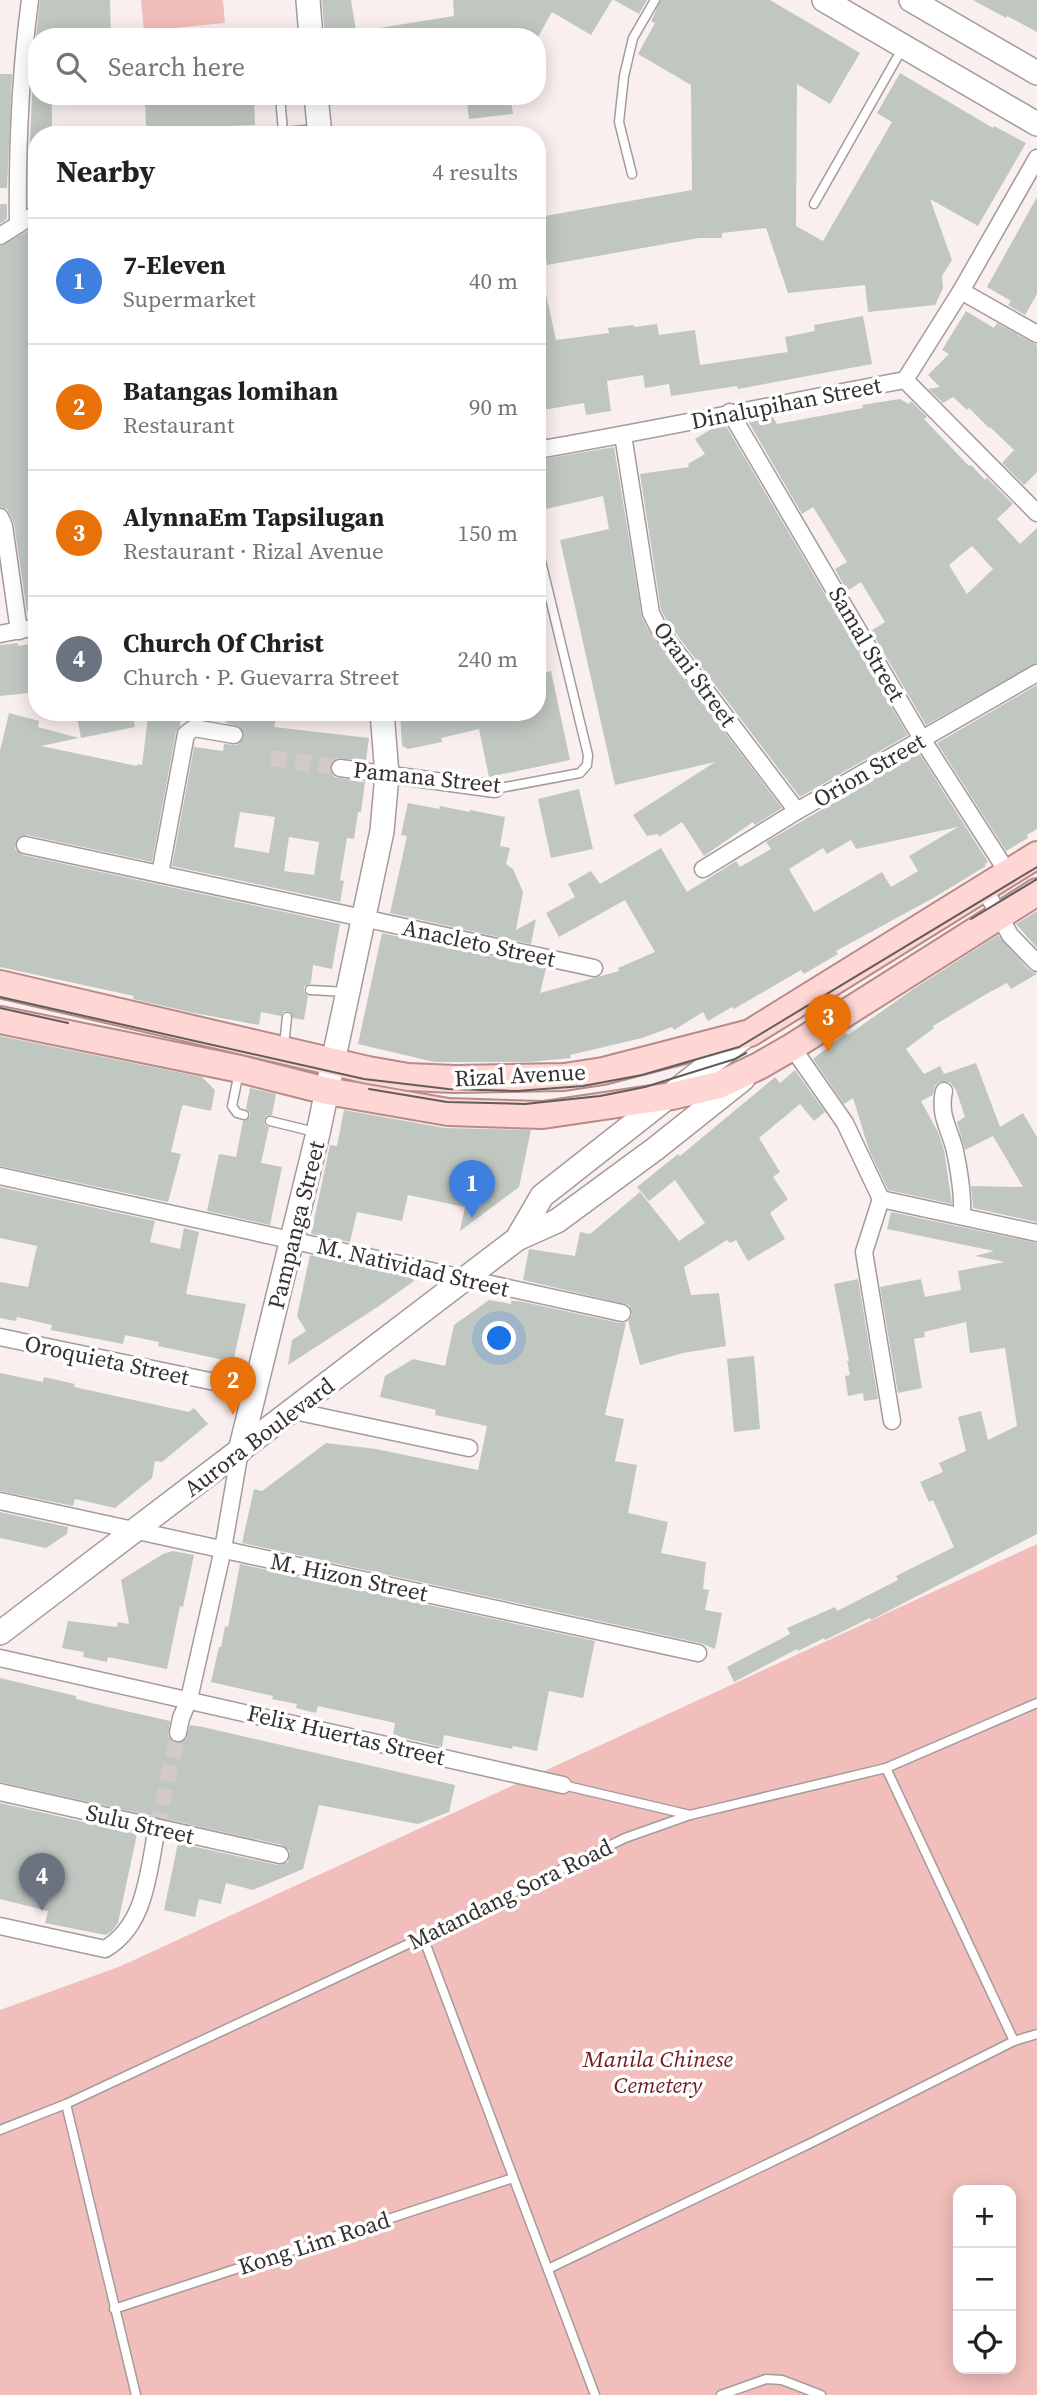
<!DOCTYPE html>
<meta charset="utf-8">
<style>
:root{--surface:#fff;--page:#f6f6f6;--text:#202124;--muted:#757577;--line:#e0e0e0;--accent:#ea580c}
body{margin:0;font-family:"Source Serif 4",serif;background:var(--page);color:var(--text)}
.controls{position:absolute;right:21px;bottom:21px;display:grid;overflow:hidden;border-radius:14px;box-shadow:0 4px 18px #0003}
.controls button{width:63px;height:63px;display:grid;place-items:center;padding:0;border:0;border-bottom:2px solid var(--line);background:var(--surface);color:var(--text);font:35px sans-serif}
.you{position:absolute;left:500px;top:1339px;width:24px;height:24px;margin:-18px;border:5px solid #fff;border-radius:50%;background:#1a73e8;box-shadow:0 0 0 10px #1a73e833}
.badge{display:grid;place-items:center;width:46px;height:46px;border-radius:50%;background:var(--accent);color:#fff;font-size:23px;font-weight:700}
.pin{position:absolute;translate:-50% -58px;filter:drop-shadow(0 2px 4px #0008)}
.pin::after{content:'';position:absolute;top:37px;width:24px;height:21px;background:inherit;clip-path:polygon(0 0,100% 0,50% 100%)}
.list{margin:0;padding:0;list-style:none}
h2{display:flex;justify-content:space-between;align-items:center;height:91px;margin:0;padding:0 28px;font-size:30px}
h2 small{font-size:23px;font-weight:400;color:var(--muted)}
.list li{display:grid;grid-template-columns:46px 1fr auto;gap:21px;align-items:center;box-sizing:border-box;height:126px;padding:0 28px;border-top:2px solid var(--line)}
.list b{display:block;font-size:26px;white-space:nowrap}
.list p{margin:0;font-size:23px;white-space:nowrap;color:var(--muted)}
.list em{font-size:23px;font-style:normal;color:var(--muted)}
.icon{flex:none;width:38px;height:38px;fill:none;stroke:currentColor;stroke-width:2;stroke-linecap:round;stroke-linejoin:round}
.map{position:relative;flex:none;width:1037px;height:2395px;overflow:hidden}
.search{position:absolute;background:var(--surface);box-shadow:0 4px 18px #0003;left:28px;top:28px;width:518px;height:77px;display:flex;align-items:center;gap:18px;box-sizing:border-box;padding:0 24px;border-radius:28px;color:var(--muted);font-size:26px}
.panel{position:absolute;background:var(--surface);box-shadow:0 4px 18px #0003;left:28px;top:126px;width:518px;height:595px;border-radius:28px}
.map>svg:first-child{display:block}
.green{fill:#f2bebb;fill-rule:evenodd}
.building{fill:#c0c7c1;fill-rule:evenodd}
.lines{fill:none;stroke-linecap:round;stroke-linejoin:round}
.street-tunnel{stroke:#d2c9c8;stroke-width:16;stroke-dasharray:16 8;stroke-linecap:butt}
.lane-casing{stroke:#a49b9a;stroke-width:11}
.street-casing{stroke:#a49b9a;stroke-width:19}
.secondary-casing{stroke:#a49b9a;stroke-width:26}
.primary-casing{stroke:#b78b87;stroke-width:30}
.lane{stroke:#fff;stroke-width:8}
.street{stroke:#fff;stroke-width:16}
.secondary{stroke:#fff;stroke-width:23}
.primary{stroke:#fed6d3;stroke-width:26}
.tram{stroke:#625d5d;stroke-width:2}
.labels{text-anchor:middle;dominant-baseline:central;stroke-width:7;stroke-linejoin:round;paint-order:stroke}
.street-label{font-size:23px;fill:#353131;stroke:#fff}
.park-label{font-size:23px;font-style:italic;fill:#711a1f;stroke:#fff}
</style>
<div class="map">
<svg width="1037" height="2395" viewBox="0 0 1037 2395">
<rect width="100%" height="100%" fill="#f9efee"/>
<g class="green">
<path d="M141 0H223L225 23 144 31Z"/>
<path d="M1037 1544V2395H0V2010L121 1966ZM958 2190H1011V2369H958Z"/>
</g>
<g class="building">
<path d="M40 0H110L111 37H36Z"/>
<path d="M322 0H351L357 37H325Z"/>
<path d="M453 0H612L591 35 552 12 538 37H380L379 28 454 16Z"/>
<path d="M614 0H647L639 14Z"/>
<path d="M661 0H770L860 53 830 104 797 84 796 226 823 241 892 122 877 113 900 73 993 128 994 126 1026 143 978 226 930 199 952 260 942 276 943 288 935 305 868 312 865 285 788 293 766 228 722 233V238H699L547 265 539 217 692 190 691 85 638 54 655 23 651 21Z"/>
<path d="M973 0H1037V32L1007 16 1006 18Z"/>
<path d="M33 73H37V96H51L52 108V135H37V188H28Z"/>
<path d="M0 74H12L7 188H0Z"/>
<path d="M145 96H254L255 125 146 129Z"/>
<path d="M466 96H510L513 114 469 119Z"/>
<path d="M1037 197V294L1025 315 1008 305 1011 301 987 287Z"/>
<path d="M0 204H7V219L0 224Z"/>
<path d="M37 226V611L27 612 14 524 7 509 0 507V246Z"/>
<path d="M544 285 556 340 609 333 608 328 634 325V327L657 324 659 335 695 330 700 365 788 352 785 337 815 331 814 325 863 316 872 364 738 389 737 386 671 396 669 384 645 388 643 375 607 381 611 411 586 415 584 403 537 411V286Z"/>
<path d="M966 311 994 328 997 323 1037 345V472L1024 485 1002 463 1014 450 990 427 989 428 969 408 967 410 953 397 943 403 928 389 940 387 928 375 949 354 942 350Z"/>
<path d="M900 399 909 404 911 401 927 417 924 419 969 466 971 465 985 480 987 478 1013 504 997 519 1020 544 1037 528V663L926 725 871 631 885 622 861 582 847 591 835 569 847 562 813 507 802 514 748 421 772 416 777 424 863 408 862 405ZM972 546 993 569 967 594 949 565Z"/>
<path d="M726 426 908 735 800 797 668 623 661 610 640 474 689 467 688 464 705 454 695 439 713 428Z"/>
<path d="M614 447 642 618 651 635 782 808 755 825 753 822 704 856 682 822 659 837 658 834 647 836 633 815 715 762 615 785 560 540 609 529 603 496 537 511V460Z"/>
<path d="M18 643V646L37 643V692L0 696V645Z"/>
<path d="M551 671 570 760 489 777 479 729 441 738 442 742 408 749 402 746 400 712H537V674Z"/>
<path d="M1037 685V829L1027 835 1028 838 1006 851 937 743Z"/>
<path d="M76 712H132L135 727 81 738Z"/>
<path d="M164 712H181L180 726 176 732 152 862 27 835 17 839 15 849 23 855 340 924 332 969 313 965 311 983 304 987V992L308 996 304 1020 293 1018 288 1011H284L281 1016 261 1012 259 1025 194 1013 133 999 134 996 0 967V751L9 713 39 721 38 727 79 738 41 746 137 766V764L142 765 148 717 163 719Z"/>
<path d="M228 712 276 719 274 727 369 738 366 761 337 758 330 766 334 777 365 782 361 812H358L354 839 347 838 340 880 344 881 340 902 172 866 194 747 223 751 224 744 237 745 244 737 240 727 226 723ZM240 812 275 817 269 853 234 847ZM289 837 319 842 314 875 284 871Z"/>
<path d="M919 753 988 862 985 864 986 866 935 897 836 951 838 954 804 974 801 970 734 1009 732 1007 708 1021 703 1012 674 1030 672 1027 642 1038 570 1055 571 1058 530 1062H434L358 1044 382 933 546 968 540 993 619 971 618 968 655 952 625 900 559 937 546 913 575 897 568 884 591 871 600 884 661 848 687 892 736 861 740 867 771 849 766 842ZM958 827 909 856 918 871 891 887 882 872 814 912 789 869 823 848 827 854 851 840 856 849Z"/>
<path d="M579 789 593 849 551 858 538 799Z"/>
<path d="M408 803 439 809 440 806 470 812V810L505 817 500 846 510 848 506 864 513 869 523 892 516 930 536 919 531 944 390 913 407 836 401 835Z"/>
<path d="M1037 911V948L1016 924Z"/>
<path d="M998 935 1029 970 1037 974 1011 989 1007 983 988 993 933 1026 934 1028 906 1049 924 1074 940 1066 944 1074 976 1063 1000 1127 1023 1113 1037 1137V1222L973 1208 971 1186 1023 1187 993 1136 965 1150 957 1122 965 1117 956 1090 950 1082H940L935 1085 933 1095 921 1101 938 1132 944 1150 952 1204 888 1190 869 1150 853 1098 844 1104 813 1059 846 1033 848 1035 912 990Z"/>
<path d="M0 1036 202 1077 215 1090 211 1111 183 1105 181 1110 171 1152 181 1154 168 1202 0 1166Z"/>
<path d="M795 1070 825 1112 814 1121 800 1104 759 1138 780 1172 773 1177 788 1199 770 1213 785 1239 748 1261 736 1240 730 1243 727 1240 684 1267 691 1295 719 1293 726 1346 683 1353 640 1365 628 1321 632 1315 629 1305 523 1280 529 1249 575 1256 580 1232 590 1234 640 1192 679 1241 705 1223 675 1180 649 1201 637 1187 678 1154 680 1156 775 1077 780 1083Z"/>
<path d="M250 1088 276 1094 272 1115 266 1116 264 1120 265 1125 269 1127 261 1163 282 1167 270 1225 207 1211 219 1154 236 1157 243 1121 250 1117V1113L246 1109Z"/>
<path d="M344 1110 445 1128 531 1130 519 1187 460 1231 465 1207 408 1195 402 1221 357 1212 350 1242 311 1234 330 1145 337 1146Z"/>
<path d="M0 1187 155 1221 150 1242 180 1249 184 1228 199 1232 186 1294 246 1304 233 1362 158 1346 159 1342 125 1335 123 1344 51 1330 52 1325 17 1317 16 1321 0 1318V1282L28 1287 37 1246 0 1238Z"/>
<path d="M891 1212 1037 1243V1534L871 1620 870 1618 825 1640 824 1638 798 1651 797 1649 734 1682 727 1667 790 1634 787 1628 835 1607 837 1611 898 1580 896 1576 954 1547 933 1500 929 1502 920 1482 943 1472 939 1463 966 1451 958 1417 981 1411 988 1440 1017 1426 1005 1348 970 1353 966 1322 924 1332 925 1337 914 1339 922 1388 898 1393 880 1287 921 1279 925 1297 961 1290 958 1271 1005 1262 975 1256 994 1251 887 1229Z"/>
<path d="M310 1255 412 1277 414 1281 379 1306 288 1365 292 1340 306 1331 297 1316Z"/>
<path d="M858 1279 878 1399 864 1401 863 1393 848 1396 845 1376 850 1375 847 1361H849L834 1284Z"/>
<path d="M489 1300 511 1304V1301H519L620 1323H626L605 1415 624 1419 615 1461 637 1465 628 1513 668 1522 661 1553 706 1562 703 1589 709 1590 705 1610 722 1613 715 1649 700 1643 242 1543 254 1489 262 1491 326 1443 376 1449 478 1470 487 1426 435 1415 436 1410 380 1397 385 1376 413 1359 445 1366 454 1325Z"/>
<path d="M754 1356 760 1429 734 1432 727 1359Z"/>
<path d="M0 1373 43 1382 44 1377 75 1384 74 1387 189 1412 194 1408 208 1424 162 1462 155 1461 152 1478 115 1508 75 1499 73 1506 0 1491Z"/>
<path d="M0 1512 68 1527 67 1534 46 1548 0 1538Z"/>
<path d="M173 1551 194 1555 183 1607 180 1606 167 1669 108 1657 107 1662 83 1657 84 1652 62 1648 68 1621 117 1627 118 1622 129 1624 121 1580 163 1554Z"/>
<path d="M240 1564 595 1641 583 1698 549 1691 537 1751 513 1746 512 1749 444 1735 442 1747 393 1735 395 1723 318 1706 316 1713 296 1708 297 1704 272 1699 273 1696 211 1682 219 1647H221L225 1626 228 1627Z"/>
<path d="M0 1678 76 1696V1699L104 1706 170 1721 168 1736 175 1743 186 1739 190 1725 203 1727 455 1785 449 1812 418 1824 319 1805 303 1869 253 1890 226 1883 221 1904 199 1899 195 1917 164 1910 178 1843 278 1865 288 1862 290 1851 282 1845 0 1782Z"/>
<path d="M0 1803 137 1834 118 1923 112 1931 106 1935 45 1923 48 1911 0 1899Z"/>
</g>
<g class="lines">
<g class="street-tunnel">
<path d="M271 758 340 768"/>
<path d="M157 1828 178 1733"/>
</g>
<g class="lane-casing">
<g id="lane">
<path d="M283 132 317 129"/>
<path d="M277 135 283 132 280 96"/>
<path d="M632 174 619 122 624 76 633 38 655 0"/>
<path d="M814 204 902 49"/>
<path d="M495 789 580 773 587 765 588 755 540 557 537 554"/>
<path d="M310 990 347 992"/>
<path d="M284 1045 287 1017"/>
<path d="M239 1072 232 1106 237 1113 244 1115"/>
<path d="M270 1121 315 1132"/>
<path d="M886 1768 1014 2041"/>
<path d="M563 1785 690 1815"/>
<path d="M423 1937 595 2395"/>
<path d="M66 2104 136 2395"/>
<path d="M0 2130 66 2104 423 1937 625 1838 690 1815 886 1768 1037 1703"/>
<path d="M548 2269 813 2142 1014 2041 1037 2034"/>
<path d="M114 2309 513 2178"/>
<path d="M721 2395 766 2379 782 2380 821 2395"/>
</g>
</g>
<g class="street-casing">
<g id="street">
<path d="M18 224C17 148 20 75 30 0"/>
<path d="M0 236 37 213"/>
<path d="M961 291 1037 334"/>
<path d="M905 380 1037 513"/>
<path d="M730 412 922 739 1008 873"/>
<path d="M623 435 651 613 659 629 797 811"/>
<path d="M537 450C660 429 782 403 905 380L961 291 1037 158"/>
<path d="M0 517 4 526 19 631"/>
<path d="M0 634 37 627"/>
<path d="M340 768 495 789"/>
<path d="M25 845 594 968"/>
<path d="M703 869 797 811 1037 673"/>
<path d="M160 874 186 734 194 728 234 735"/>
<path d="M984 888 1010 935 1037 963"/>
<path d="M792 1047 845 1123 881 1199 1037 1233"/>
<path d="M944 1091C938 1118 952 1131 956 1156 960 1176 963 1196 962 1216"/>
<path d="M0 1176 622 1313"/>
<path d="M881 1199 864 1252 892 1421"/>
<path d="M0 1337 229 1385 253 1396"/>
<path d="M294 1411 469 1448"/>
<path d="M0 1501 698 1653"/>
<path d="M0 1658 563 1785"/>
<path d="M178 1733 181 1718 189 1699 223 1549 240 1451"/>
<path d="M0 1792 280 1855"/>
<path d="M0 1926 105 1949C147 1924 148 1871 157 1828"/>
</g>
</g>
<g class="secondary-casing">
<g id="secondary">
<path d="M308 0 311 37"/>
<path d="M824 0 1037 124"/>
<path d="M911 0 1037 73"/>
<path d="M316 96 320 135"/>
<path d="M517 1239 542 1196 748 1034"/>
<path d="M240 1451 318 1133 382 831 387 775 382 712"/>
<path d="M0 1633 517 1239 557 1221 655 1149 743 1079"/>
</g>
</g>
<g class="primary-casing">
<g id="primary">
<path d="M0 984 368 1070 408 1077 455 1079 564 1077 603 1071 750 1033 1037 855"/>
<path d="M0 1020 240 1069 327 1091 448 1112 543 1115 672 1096 719 1085 759 1066 792 1047 1037 892"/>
</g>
</g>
<use href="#lane" class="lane"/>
<use href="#street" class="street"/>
<use href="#secondary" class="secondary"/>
<use href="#primary" class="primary"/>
<g class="tram">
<path d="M971 919 1037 879"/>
<path d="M0 997 364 1079 448 1089 517 1091 583 1086 642 1075 739 1047 1037 867"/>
<path d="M0 1008 68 1023"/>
<path d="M369 1089 447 1102 525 1104 600 1096 645 1087 735 1059 746 1053"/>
</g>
</g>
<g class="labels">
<g class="street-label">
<text transform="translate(786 403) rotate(-11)">Dinalupihan Street</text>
<text transform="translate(867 644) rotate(60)">Samal Street</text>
<text transform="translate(695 674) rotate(54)">Orani Street</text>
<text transform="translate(869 770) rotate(-30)">Orion Street</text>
<text transform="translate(427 777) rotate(6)">Pamana Street</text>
<text transform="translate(479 943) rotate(12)">Anacleto Street</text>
<text transform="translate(520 1075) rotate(-3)">Rizal Avenue</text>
<text transform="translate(296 1225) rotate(-76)">Pampanga Street</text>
<text transform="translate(413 1267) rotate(13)">M. Natividad Street</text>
<text transform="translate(107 1360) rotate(12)">Oroquieta Street</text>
<text transform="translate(259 1437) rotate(-37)">Aurora Boulevard</text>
<text transform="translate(349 1577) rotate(12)">M. Hizon Street</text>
<text transform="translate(346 1735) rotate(13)">Felix Huertas Street</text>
<text transform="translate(140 1824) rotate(13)">Sulu Street</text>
<text transform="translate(510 1894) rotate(-26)">Matandang Sora Road</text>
<text transform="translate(314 2243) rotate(-18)">Kong Lim Road</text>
</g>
<g class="park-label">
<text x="658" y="2059">Manila Chinese<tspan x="658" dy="26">Cemetery</tspan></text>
</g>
</g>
</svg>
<div class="controls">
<button>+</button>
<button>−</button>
<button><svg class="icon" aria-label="locate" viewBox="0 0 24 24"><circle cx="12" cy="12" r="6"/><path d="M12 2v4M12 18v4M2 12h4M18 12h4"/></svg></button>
</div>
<div class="you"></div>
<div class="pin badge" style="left:472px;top:1218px;background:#3f7fe0">1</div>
<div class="pin badge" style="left:233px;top:1415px;background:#e8710a">2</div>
<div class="pin badge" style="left:828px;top:1052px;background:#e8710a">3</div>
<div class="pin badge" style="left:42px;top:1911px;background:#6b7280">4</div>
<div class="search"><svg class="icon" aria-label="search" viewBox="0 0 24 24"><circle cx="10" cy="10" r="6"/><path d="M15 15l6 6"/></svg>Search here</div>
<section class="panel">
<h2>Nearby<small>4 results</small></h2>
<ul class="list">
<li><span class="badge" style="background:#3f7fe0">1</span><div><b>7-Eleven</b><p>Supermarket</p></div><em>40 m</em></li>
<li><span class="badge" style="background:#e8710a">2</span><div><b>Batangas lomihan</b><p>Restaurant</p></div><em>90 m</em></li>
<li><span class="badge" style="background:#e8710a">3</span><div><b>AlynnaEm Tapsilugan</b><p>Restaurant · Rizal Avenue</p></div><em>150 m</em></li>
<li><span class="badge" style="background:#6b7280">4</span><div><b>Church Of Christ</b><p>Church · P. Guevarra Street</p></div><em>240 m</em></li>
</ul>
</section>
</div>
